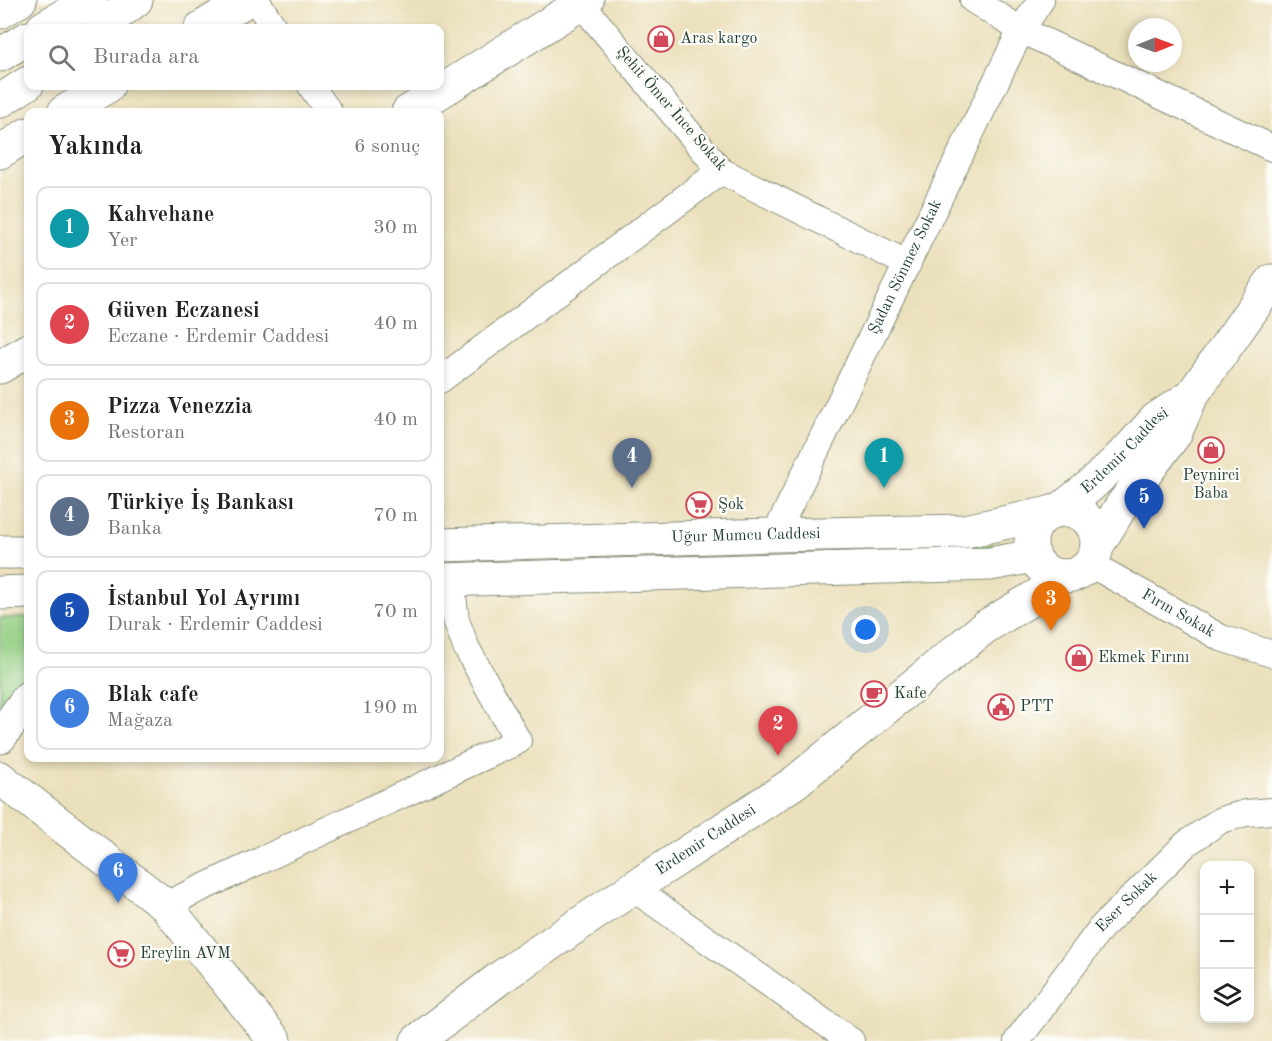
<!DOCTYPE html>
<html lang="tr">
<meta charset="utf-8">
<style>
:root{--surface:#fff;--page:#f6f6f6;--text:#222;--muted:#767676;--line:#e0e0e0;--accent:#d1495b}
body{margin:0;font-family:"Old Standard TT",serif;background:var(--page);color:var(--text)}
.controls{position:absolute;right:18px;bottom:18px;display:grid;overflow:hidden;border-radius:12px;box-shadow:0 3px 9px #0003}
.controls button{width:54px;height:54px;display:grid;place-items:center;padding:0;border:0;border-bottom:2px solid var(--line);background:var(--surface);color:var(--text);font:30px sans-serif}
.compass{position:absolute;left:1128px;top:18px;width:54px;height:54px;border-radius:50%;background:var(--surface);box-shadow:0 3px 9px #0003;rotate:89deg}
.you{position:absolute;left:866px;top:630px;width:21px;height:21px;margin:-15px;border:4px solid #fff;border-radius:50%;background:#1a73e8;box-shadow:0 0 0 9px #1a73e833}
.badge{display:grid;place-items:center;width:39px;height:39px;border-radius:50%;background:var(--accent);color:#fff;font-size:20px;font-weight:700}
.pin{position:absolute;translate:-50% -50px;filter:drop-shadow(0 2px 3px #0008)}
.pin::after{content:'';position:absolute;top:32px;width:21px;height:18px;background:inherit;clip-path:polygon(0 0,100% 0,50% 100%)}
.list{margin:0;padding:0;list-style:none}
h2{display:flex;justify-content:space-between;align-items:center;height:78px;margin:0;padding:0 24px;font-size:26px}
h2 small{font-size:20px;font-weight:400;color:var(--muted)}
.list li{display:grid;grid-template-columns:39px 1fr auto;gap:18px;align-items:center;box-sizing:border-box;height:84px;margin:0 12px 12px;padding:0 12px;border:2px solid var(--line);border-radius:12px}
.list b{display:block;font-size:22px;white-space:nowrap}
.list p{margin:0;font-size:20px;white-space:nowrap;color:var(--muted)}
.list em{font-size:20px;font-style:normal;color:var(--muted)}
.icon{flex:none;width:33px;height:33px;fill:none;stroke:currentColor;stroke-width:2;stroke-linecap:round;stroke-linejoin:round}
.map{position:relative;flex:none;width:1272px;height:1041px;overflow:hidden}
.search{position:absolute;background:var(--surface);box-shadow:0 3px 9px #0003;left:24px;top:24px;width:420px;height:66px;display:flex;align-items:center;gap:15px;box-sizing:border-box;padding:0 21px;border-radius:12px;color:var(--muted);font-size:22px}
.panel{position:absolute;background:var(--surface);box-shadow:0 3px 9px #0003;left:24px;top:108px;width:420px;height:654px;border-radius:12px}
.map>svg:first-child{display:block}
.green{fill:#93ce82;stroke:#59865b;stroke-width:1.5}
.lines{fill:none;stroke-linecap:round;stroke-linejoin:round}
.street-casing{stroke:#858e78;stroke-width:28}
.secondary-casing{stroke:#858e78;stroke-width:35}
.primary-casing{stroke:#858e78;stroke-width:35}
.street{stroke:#fff;stroke-width:26}
.secondary{stroke:#fff;stroke-width:33}
.primary{stroke:#fff;stroke-width:33}
.labels{text-anchor:middle;dominant-baseline:central;stroke-width:4.5;stroke-linejoin:round;paint-order:stroke}
.poi-label{font-size:16px;fill:#1f3d34;stroke:#fdfcf7;text-anchor:start}
.street-label{font-size:16px;fill:#1f3d34;stroke:#fdfcf7}
</style>
<div class="map">
<svg width="1272" height="1041" viewBox="0 0 1272 1041">
<rect width="100%" height="100%" fill="#fdfcf7"/>
<filter id="ink" filterUnits="userSpaceOnUse"><feTurbulence type="fractalNoise" baseFrequency=".0167" numOctaves="2"/><feDisplacementMap in="SourceGraphic" scale="12" xChannelSelector="R" yChannelSelector="G"/><feConvolveMatrix kernelMatrix="1 2 1 2 8 2 1 2 1" color-interpolation-filters="sRGB"/></filter>
<filter id="wash" filterUnits="userSpaceOnUse"><feTurbulence type="fractalNoise" baseFrequency=".008" numOctaves="4" result="noise"/><feDisplacementMap in="SourceGraphic" scale="24" xChannelSelector="R" yChannelSelector="G"/><feGaussianBlur stdDeviation="1.35" result="paint"/><feColorMatrix in="noise" values="0 0 0 0 0 0 0 0 0 0 0 0 0 0 0 0 0 1.4 0 .05"/><feComposite in="paint" operator="in"/></filter>
<g filter="url(#wash)">
<rect width="100%" height="100%" fill="#ebe0bc"/>
<g class="green">
<path d="M1009 544V549L440 564V556Z"/>
<path d="M28 617V668L0 712V618Z"/>
</g>
</g>
<g filter="url(#ink)">
<g class="lines">
<g class="street-casing">
<g id="street">
<path d="M256 0 274 28"/>
<path d="M578 0 721 171 908 264"/>
<path d="M973 0 1021 30 1272 148"/>
<path d="M311 86 329 112"/>
<path d="M440 380 721 171"/>
<path id="s1" d="M775 535 1021 30 1041 0"/>
<path id="s2" d="M1089 564 1103 571 1221 638 1272 654"/>
<path d="M633 888 851 1041"/>
<path d="M165 905 518 741 466 647 456 620 451 580"/>
<path id="s3" d="M1017 1041 1101 928 1187 843 1221 820 1246 813 1272 811"/>
</g>
</g>
<g class="secondary-casing">
<g id="secondary">
<path d="M201 28 247 0"/>
<path d="M64 112 108 86"/>
<path d="M408 112 587 0"/>
<path d="M0 152 28 134"/>
<path d="M0 367 28 350"/>
<path d="M1192 395 1272 281"/>
<path d="M0 737 28 698"/>
<path d="M0 778 165 905 275 1041"/>
<path id="s4" d="M417 1041 501 977 633 888 794 783 985 627"/>
</g>
</g>
<g class="primary-casing">
<g id="primary">
<path d="M0 12 20 0"/>
<path d="M43 28 90 0"/>
<path d="M99 28 136 0"/>
<path d="M0 55 28 38"/>
<path d="M0 101 28 83"/>
<circle cx="1064" cy="543" r="33"/>
<path id="s5" d="M1060 510 1090 486 1130 448 1156 419 1191 396"/>
<path id="s6" d="M440 545 775 535 965 531 1050 513"/>
<path d="M1097 546 1122 505 1175 434 1192 395"/>
<path d="M0 552H28"/>
<path d="M440 580 990 564 1034 556"/>
<path d="M0 593 28 592"/>
<path d="M985 627 1040 594 1063 576"/>
</g>
</g>
<use href="#street" class="street"/>
<use href="#secondary" class="secondary"/>
<use href="#primary" class="primary"/>
</g>
</g>
<defs>
<g id="shop-ring" transform="scale(1.35)"><circle r="9.5" fill="#fdfcf7" stroke="#d1495b" stroke-width="1.5"/><path d="M-5-2.5h2.3a2.7 3.5 0 0 1 5.4 0H5L5.5 6h-11ZM-1.5-2.5h3a1.5 2.3 0 0 0-3 0Z" fill="#d1495b"/></g>
<g id="supermarket-ring" transform="scale(1.35)"><circle r="9.5" fill="#fdfcf7" stroke="#d1495b" stroke-width="1.5"/><path d="M-6-5.5h2.5l.6 2H6L4.5 2H-2.5L-4.4-4H-6ZM-1.5 3.2a1.3 1.3 0 1 0 .1 0ZM3 3.2a1.3 1.3 0 1 0 .1 0Z" fill="#d1495b"/></g>
<g id="cafe-ring" transform="scale(1.35)"><circle r="9.5" fill="#fdfcf7" stroke="#d1495b" stroke-width="1.5"/><path d="M-5.5-4.5H6V0H3Q3 3.5 0 3.5H-2.5Q-5.5 3.5-5.5 0ZM3-3.2v2h1.7v-2ZM-6 4.5H4V6H-6Z" fill="#d1495b"/></g>
<g id="civic-ring" transform="scale(1.35)"><circle r="9.5" fill="#fdfcf7" stroke="#d1495b" stroke-width="1.5"/><path d="M-.6-6.5H3V-4.5H.6V-3L4-1V1h2V6H-6V1h2V-1L-.6-3ZM-1.2 2.5V6h2.4V2.5Z" fill="#d1495b"/></g>
</defs>
<g fill-rule="evenodd">
<use href="#shop-ring" x="661" y="39"/>
<use href="#shop-ring" x="1211" y="450"/>
<use href="#supermarket-ring" x="699" y="505"/>
<use href="#shop-ring" x="1079" y="658"/>
<use href="#cafe-ring" x="874" y="694"/>
<use href="#civic-ring" x="1001" y="707"/>
<use href="#supermarket-ring" x="121" y="954"/>
</g>
<g class="labels">
<g class="poi-label">
<text x="680" y="39">Aras kargo</text>
<text x="1211" y="476" text-anchor="middle">Peynirci<tspan x="1211" dy="18">Baba</tspan></text>
<text x="718" y="505">Şok</text>
<text x="1098" y="658">Ekmek Fırını</text>
<text x="894" y="694">Kafe</text>
<text x="1020" y="707">PTT</text>
<text x="140" y="954">Ereylin AVM</text>
</g>
<g class="street-label">
<text transform="translate(671 109) rotate(49)">Şehit Ömer İnce Sokak</text>
<text stroke="none"><textPath href="#s1" startOffset="298">Şadan Sönmez Sokak</textPath></text>
<text stroke="none"><textPath href="#s5" startOffset="88">Erdemir Caddesi</textPath></text>
<text stroke="none"><textPath href="#s6" startOffset="306">Uğur Mumcu Caddesi</textPath></text>
<text stroke="none"><textPath href="#s2" startOffset="102">Fırın Sokak</textPath></text>
<text stroke="none"><textPath href="#s4" startOffset="352">Erdemir Caddesi</textPath></text>
<text stroke="none"><textPath href="#s3" startOffset="177">Eser Sokak</textPath></text>
</g>
</g>
</svg>
<div class="controls">
<button>+</button>
<button>−</button>
<button><svg class="icon" aria-label="layers" viewBox="0 0 24 24"><path d="M12 4l9 5-9 5-9-5zM3 14l9 5 9-5"/></svg></button>
</div>
<svg class="compass" viewBox="-18 -18 36 36"><path d="M0-13l5 13h-10z" fill="#e53935"/><path d="M0 13l5-13h-10z" fill="#767676"/></svg>
<div class="you"></div>
<div class="pin badge" style="left:884px;top:488px;background:#0f9aa8">1</div>
<div class="pin badge" style="left:778px;top:756px;background:#e0444e">2</div>
<div class="pin badge" style="left:1051px;top:631px;background:#e8710a">3</div>
<div class="pin badge" style="left:632px;top:488px;background:#5c6f8a">4</div>
<div class="pin badge" style="left:1144px;top:529px;background:#1a4fb4">5</div>
<div class="pin badge" style="left:118px;top:903px;background:#3f7fe0">6</div>
<div class="search"><svg class="icon" aria-label="search" viewBox="0 0 24 24"><circle cx="10" cy="10" r="6"/><path d="M15 15l6 6"/></svg>Burada ara</div>
<section class="panel">
<h2>Yakında<small>6 sonuç</small></h2>
<ul class="list">
<li><span class="badge" style="background:#0f9aa8">1</span><div><b>Kahvehane</b><p>Yer</p></div><em>30 m</em></li>
<li><span class="badge" style="background:#e0444e">2</span><div><b>Güven Eczanesi</b><p>Eczane · Erdemir Caddesi</p></div><em>40 m</em></li>
<li><span class="badge" style="background:#e8710a">3</span><div><b>Pizza Venezzia</b><p>Restoran</p></div><em>40 m</em></li>
<li><span class="badge" style="background:#5c6f8a">4</span><div><b>Türkiye İş Bankası</b><p>Banka</p></div><em>70 m</em></li>
<li><span class="badge" style="background:#1a4fb4">5</span><div><b>İstanbul Yol Ayrımı</b><p>Durak · Erdemir Caddesi</p></div><em>70 m</em></li>
<li><span class="badge" style="background:#3f7fe0">6</span><div><b>Blak cafe</b><p>Mağaza</p></div><em>190 m</em></li>
</ul>
</section>
</div>
